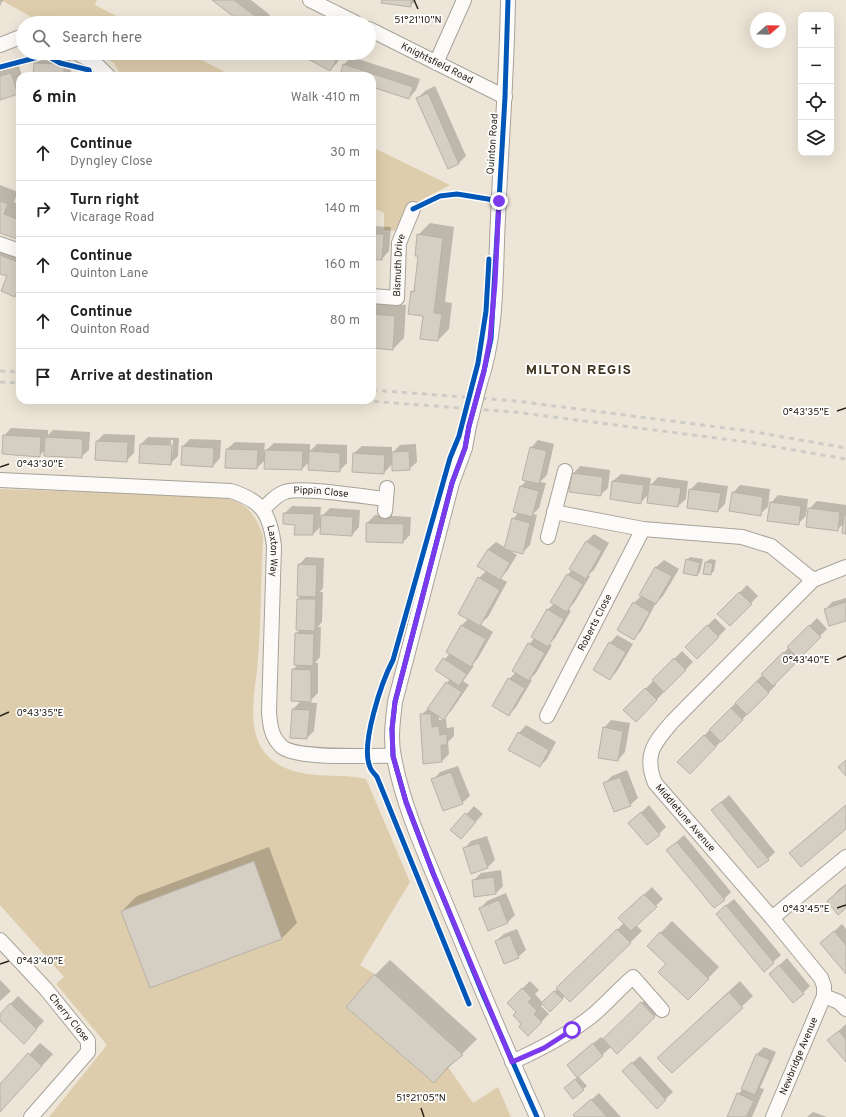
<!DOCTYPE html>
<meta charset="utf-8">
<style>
:root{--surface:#fff;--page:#f6f6f6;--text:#222;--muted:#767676;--line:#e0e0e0}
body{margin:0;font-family:Overpass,sans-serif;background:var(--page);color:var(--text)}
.controls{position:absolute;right:12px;top:12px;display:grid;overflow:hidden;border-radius:8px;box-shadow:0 4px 16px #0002}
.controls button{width:36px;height:36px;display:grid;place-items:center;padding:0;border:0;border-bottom:1px solid var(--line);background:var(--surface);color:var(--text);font:20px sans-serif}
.compass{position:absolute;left:750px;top:12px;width:36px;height:36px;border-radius:50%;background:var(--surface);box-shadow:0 4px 16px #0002;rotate:70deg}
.stop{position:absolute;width:12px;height:12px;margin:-9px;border:3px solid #7c3aed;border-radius:50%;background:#fff}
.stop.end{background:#7c3aed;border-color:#fff;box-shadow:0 1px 4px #0008}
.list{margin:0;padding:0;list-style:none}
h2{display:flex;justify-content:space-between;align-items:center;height:52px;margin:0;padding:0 16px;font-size:17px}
h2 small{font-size:13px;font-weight:400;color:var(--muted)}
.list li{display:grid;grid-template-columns:26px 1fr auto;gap:12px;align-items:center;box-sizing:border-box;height:56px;padding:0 16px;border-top:1px solid var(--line)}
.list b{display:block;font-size:15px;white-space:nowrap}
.list p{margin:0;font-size:13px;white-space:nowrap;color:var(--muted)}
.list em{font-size:13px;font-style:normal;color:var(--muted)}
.icon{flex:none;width:22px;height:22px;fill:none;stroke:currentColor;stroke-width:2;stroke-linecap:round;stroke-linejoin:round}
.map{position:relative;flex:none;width:846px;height:1117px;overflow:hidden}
.search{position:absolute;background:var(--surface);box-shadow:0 4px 16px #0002;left:16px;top:16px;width:360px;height:44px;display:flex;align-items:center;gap:10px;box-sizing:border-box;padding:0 14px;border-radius:22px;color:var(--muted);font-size:15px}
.panel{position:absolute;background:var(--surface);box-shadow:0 4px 16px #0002;left:16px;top:72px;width:360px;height:332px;border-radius:12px}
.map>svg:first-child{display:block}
.green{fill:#decdac}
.shadow{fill:#0003;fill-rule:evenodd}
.building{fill:#d4cec3;stroke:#b8b1a7}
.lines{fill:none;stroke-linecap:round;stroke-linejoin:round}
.street-casing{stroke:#a8a298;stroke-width:16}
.street{stroke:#fcfbf9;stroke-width:14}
.rail{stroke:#ceccc8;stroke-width:3;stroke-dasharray:5 5;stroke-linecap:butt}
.street-bridge-casing{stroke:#a8a298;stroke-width:16;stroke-linecap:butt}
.street-bridge{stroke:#fcfbf9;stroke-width:14}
.cycleway-casing{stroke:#fff;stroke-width:8}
.cycleway{stroke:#0057b8;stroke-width:5}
.route{stroke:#7c3aed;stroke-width:5}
.ticks{fill:none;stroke:#2a241b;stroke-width:1.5}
.labels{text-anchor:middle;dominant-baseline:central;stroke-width:3.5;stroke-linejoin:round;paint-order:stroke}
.street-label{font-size:10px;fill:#2a241b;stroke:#fff}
.district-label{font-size:14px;font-weight:bold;letter-spacing:1px;fill:#3f341f;stroke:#fff}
.ticks-label{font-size:10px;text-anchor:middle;fill:#2a241b;stroke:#fff;stroke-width:3.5;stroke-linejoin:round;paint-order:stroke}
</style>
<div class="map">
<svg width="846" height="1117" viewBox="0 0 846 1117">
<rect width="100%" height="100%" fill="#ede5d7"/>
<g class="green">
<path d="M1 0H97L95 5 130 23H42Z"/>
<path d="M96 53H188L233 76H121L114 63Z"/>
<path d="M372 147 450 185C430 196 404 204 399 228L396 231 384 230V213L372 207Z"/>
<path d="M0 489 211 496C241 499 253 507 263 536 261 577 261 619 258 660 256 687 248 715 258 741 263 754 274 764 288 769 313 779 340 773 366 779L410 882 360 965 374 974 346 1007 434 1083 448 1067 473 1103 498 1087 511 1117H49L107 1045 56 984 64 977 0 905Z"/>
</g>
<g class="shadow">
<path d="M0 0H3L0 6Z"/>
<path d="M214 0H251L270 15 264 23H244Z"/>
<path d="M383 0H416L410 6Z"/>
<path d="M278 18 287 23H273Z"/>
<path d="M299 53H343L337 63 330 70Z"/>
<path d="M42 56 71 57V76H34L35 64Z"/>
<path d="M352 57 420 79 416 90 409 98 372 86V76H342L344 64Z"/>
<path d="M19 66 22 76H20V91L17 93 0 99V71Z"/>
<path d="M435 86 466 156 459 163 448 168 418 98 425 91Z"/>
<path d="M0 185 18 192 14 202 20 205V239L0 231Z"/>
<path d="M430 223 454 227 445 302 452 303 449 329 438 340 412 292 416 288 420 255 418 235Z"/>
<path d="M372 226 391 227 389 251 382 259 372 258Z"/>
<path d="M0 240 20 247V291L15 296 8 276 0 273Z"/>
<path d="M372 302 406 305 404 338 393 349 372 347Z"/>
<path d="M11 428 48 430V435L53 430 90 432 89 450 81 457 45 450 40 455 4 436Z"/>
<path d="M104 434 135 435 134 453 126 461 97 441Z"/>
<path d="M148 437 179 438 178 456 170 464 141 444ZM171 440H173L172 457H170Z"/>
<path d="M190 439 221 440 220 458 213 466 183 446Z"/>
<path d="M538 440 554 444 547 475 540 482 546 483 539 508 533 514 537 515 530 545 523 552 508 549 517 555 507 571 500 578 507 582 488 617 480 624 493 632 478 658 472 665 474 666 463 681 469 685 451 711 443 718 439 715V720L446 719 447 728 454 727V736L448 742 449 754 442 761 421 715 430 707 450 679 437 669 450 653 462 625 469 618 479 578 486 571 488 549 496 542 506 548 513 519 519 512 515 511 521 486 527 480 531 448Z"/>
<path d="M235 442 265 443 264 452 274 443 310 444V451L317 444 347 445V463L339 471 309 462 302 469 266 459 257 468 227 449Z"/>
<path d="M416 444 417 462 409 469 393 463 384 473 354 453 362 446 392 447V453L400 445Z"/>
<path d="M580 466 610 470 608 488 600 495 573 474Z"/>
<path d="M621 474 651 478 650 486 658 477 688 481 686 499 678 506 649 494 641 502 611 498 613 481Z"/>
<path d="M698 482 728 486 725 504 718 511 690 490Z"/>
<path d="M740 485 770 489 768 507 760 514 733 493Z"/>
<path d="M778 495 808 499 806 516 798 524 771 503Z"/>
<path d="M817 501 846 505V533L844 523 837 530 809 509Z"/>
<path d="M292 506 321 507 320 518 330 508 360 510 359 527 352 535 322 525 313 534 284 514Z"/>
<path d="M375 515 411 517 410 535 403 542 367 541V523Z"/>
<path d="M594 534 609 543 594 570 588 575 590 576 574 603 568 609 571 611 555 638 549 644 552 645 536 673 530 679 532 680 516 707 509 715V679L516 672 529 644 535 638 532 637 548 609 554 604 567 575 572 570 586 542Z"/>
<path d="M306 557 324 558 323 588 320 592H323L322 622 318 627H321L320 657 315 663H318V693L310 701 304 700V702L317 703 314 731 307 738 293 709 302 700 293 670 298 664 296 634 300 629H297L298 599 301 595 299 565Z"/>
<path d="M690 557 703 559 700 572 697 575 687 560Z"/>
<path d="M710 559 716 560 714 571 711 574 706 562Z"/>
<path d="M664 560 679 569 663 596 656 603 641 631 634 638 618 630 634 603 642 595 656 567Z"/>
<path d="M747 585 758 596 730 624 719 614Z"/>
<path d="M846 598V620L825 610 832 602Z"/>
<path d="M715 618 726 629 697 658 686 647Z"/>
<path d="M817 618 827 629 774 683 776 685 690 773 679 762Z"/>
<path d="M617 635 633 644 617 671 610 679 594 670 610 643Z"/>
<path d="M682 651 693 662 636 721 625 710Z"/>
<path d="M611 720 630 723 625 752 618 760 604 728Z"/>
<path d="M526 725 556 742 547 759 540 766 519 733Z"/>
<path d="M458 766 470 796 462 803 433 780 440 772Z"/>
<path d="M627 770 638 798 630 805 605 783 612 776Z"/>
<path d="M729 795 775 852 768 859 712 810Z"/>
<path d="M649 805 666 827 659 834 630 823Z"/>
<path d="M846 805V828L790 853 802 842Z"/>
<path d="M474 806 483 814 468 830H452Z"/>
<path d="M684 835 731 892 724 899 668 850Z"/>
<path d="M487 836 495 860 488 867 464 849 471 841Z"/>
<path d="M269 847 297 923 282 938 151 987 122 911 137 896Z"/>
<path d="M501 870 503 886 496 893 473 881 481 873Z"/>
<path d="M846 884V907L828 901 839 889Z"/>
<path d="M652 887 663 899 636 925 642 931 570 1001 565 996 550 1011 543 1004 541 1006 549 1014 528 1035 517 1012 508 1003 530 981 539 990 535 994 543 1003 624 923 627 911Z"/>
<path d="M506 893 515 915 508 922 489 930 480 909 487 901Z"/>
<path d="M734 899 781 955 773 962 724 907Z"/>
<path d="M672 921 719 967 688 999 667 964 648 946Z"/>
<path d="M842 924 846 929V972L829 936Z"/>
<path d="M517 929 526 950 518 957 496 941 504 934Z"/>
<path d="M787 958 810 986 803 993 770 974Z"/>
<path d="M390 960 477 1039 434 1082 375 975Z"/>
<path d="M0 980 11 991 0 1001Z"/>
<path d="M740 981 753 996 672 1072 670 1046Z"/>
<path d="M18 996 44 1021 24 1042 0 1019V1015Z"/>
<path d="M649 996 662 1009 617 1053 611 1047 578 1076 587 1086 583 1089 565 1088 578 1077 575 1058 601 1037 604 1040Z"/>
<path d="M846 1024V1061L829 1040Z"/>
<path d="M40 1043 53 1054 0 1111V1086Z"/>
<path d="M764 1047 776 1052 760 1088 764 1089 752 1117H728L738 1094 743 1089 757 1054Z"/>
<path d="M640 1056 673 1092 657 1107 631 1064Z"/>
<path d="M599 1093 621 1117H576L582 1108Z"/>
<path d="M813 1112 827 1117H807Z"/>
</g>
<g class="building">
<path d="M212 0H234L264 23H242Z"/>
<path d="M382 0H411V7L381 3Z"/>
<path d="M297 53H322L336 61 330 71Z"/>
<path d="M34 63 64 64V76H33Z"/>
<path d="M343 64 413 87 409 99 372 87V76H340Z"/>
<path d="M11 73 18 94 0 100V76Z"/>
<path d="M428 93 459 164 448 169 416 98Z"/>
<path d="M0 201 8 204 4 214 20 220V240L0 233Z"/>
<path d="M372 234H384L382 260 372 259Z"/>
<path d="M417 234 443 238 434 313 442 314 438 341 420 339 423 316 408 314 411 291 414 292 418 256H415Z"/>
<path d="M0 255 20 263V285L15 297 1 291 7 276 0 274Z"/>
<path d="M372 314 395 316 393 350 372 348Z"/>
<path d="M3 435 41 437 40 457 2 454Z"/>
<path d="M45 437 83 439 82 458 44 456Z"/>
<path d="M96 441 128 442 127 462 95 460Z"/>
<path d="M140 444 172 445 171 465 139 463Z"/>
<path d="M182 446 214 448 213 467 181 465Z"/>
<path d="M530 447 547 451 539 484 522 480Z"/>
<path d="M226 449 258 450 257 469 225 468Z"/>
<path d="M265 450 303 451 302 470 264 469Z"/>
<path d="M309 451 340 453V472L308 470Z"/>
<path d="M409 451 410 470 392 471V452Z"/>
<path d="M353 453 385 455 384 474 352 472Z"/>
<path d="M572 473 603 477 601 496 569 492Z"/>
<path d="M612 481 644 485 641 504 610 499Z"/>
<path d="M649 484 681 488 678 507 647 503Z"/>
<path d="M520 486 539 491 532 517 513 512Z"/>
<path d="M689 489 721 493 718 512 687 508Z"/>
<path d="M732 492 763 497 761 516 729 511Z"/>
<path d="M770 502 801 506 799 525 767 521Z"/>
<path d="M808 508 840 512 838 531 806 527Z"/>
<path d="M283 513 314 514 313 535H294L295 525 283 524Z"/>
<path d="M844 514 846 515V534L842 533Z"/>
<path d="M321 515 353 517 352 536 320 534Z"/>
<path d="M512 518 530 523 523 554 504 549Z"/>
<path d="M366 523 404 524 403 543 366 542Z"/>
<path d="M586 541 602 551 586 579 569 569Z"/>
<path d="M488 549 510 563 500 580 477 566Z"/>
<path d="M686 559 700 563 697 576 683 573Z"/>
<path d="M705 562 713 563 711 575 703 574Z"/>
<path d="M298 564 317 565 316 597 297 596Z"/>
<path d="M655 567 672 576 656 604 639 595Z"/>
<path d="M567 574 583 584 567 612 550 602Z"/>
<path d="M478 577 500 590 480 626 458 614Z"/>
<path d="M739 592 752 604 730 626 717 614Z"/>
<path d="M297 599H316L315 631 296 630Z"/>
<path d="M633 602 650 612 634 640 617 630Z"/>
<path d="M846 602V621L829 626 824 609Z"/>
<path d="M547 609 564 619 548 647 531 637Z"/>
<path d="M461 625 486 639 471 667 446 652Z"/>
<path d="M707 625 719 637 697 659 685 647Z"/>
<path d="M809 625 821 637 799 659 787 647Z"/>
<path d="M295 633 314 634 313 666 294 665Z"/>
<path d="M609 642 626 652 610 680 593 670Z"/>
<path d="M528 643 545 653 529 681 512 671Z"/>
<path d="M783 652 795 664 773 686 761 674Z"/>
<path d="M443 658 467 674 459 686 435 670Z"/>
<path d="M674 658 686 670 664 692 652 680Z"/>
<path d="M292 669 311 670V702L291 701Z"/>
<path d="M508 678 525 688 509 716 492 706Z"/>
<path d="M757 681 769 693 747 715 735 703Z"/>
<path d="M446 682 462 692 444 720 427 709Z"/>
<path d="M645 688 657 700 636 722 623 710Z"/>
<path d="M731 708 743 720 721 742 709 730Z"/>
<path d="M292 709 310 710 307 739 290 738Z"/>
<path d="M420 714H431L432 727 439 726 440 735 447 734V745H441L442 762 423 764Z"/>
<path d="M603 727 623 731 618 761 598 758Z"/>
<path d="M518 732 549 750 540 767 508 750Z"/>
<path d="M704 735 716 747 690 774 677 762Z"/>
<path d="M846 760V776L838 767Z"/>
<path d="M451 772 463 804 443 811 431 779Z"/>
<path d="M620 777 631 806 614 812 603 783Z"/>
<path d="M721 802 769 860 758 868 711 810Z"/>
<path d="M846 805V829L801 867 789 853Z"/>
<path d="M641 812 660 835 647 845 628 823Z"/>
<path d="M465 813 476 822 461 839 450 830Z"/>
<path d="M677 842 725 900 714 908 666 850Z"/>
<path d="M479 843 488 868 471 874 463 848Z"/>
<path d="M254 861 282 939 150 988 121 911Z"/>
<path d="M494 877 496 894 474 897 472 880Z"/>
<path d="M846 885V908L838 915 827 901Z"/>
<path d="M644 894 657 907 631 931 618 918Z"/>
<path d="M499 900 508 923 488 931 479 908Z"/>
<path d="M726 905 774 963 764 972 716 914Z"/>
<path d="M617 929 631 943 570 1002 556 988Z"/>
<path d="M834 931 846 945V974L820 943Z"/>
<path d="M660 932 709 979 688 1000 658 972 666 964 647 946Z"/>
<path d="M510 935 519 958 504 964 495 941Z"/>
<path d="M779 965 804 994 793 1003 769 974Z"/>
<path d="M374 974 463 1055 448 1067 434 1083 346 1007Z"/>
<path d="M522 988 532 998 528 1002 537 1011 534 1014 542 1022 528 1036 519 1027 521 1024 513 1015 516 1012 507 1003Z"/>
<path d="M554 991 563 999 550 1012 541 1003Z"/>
<path d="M729 992 743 1008 672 1073 657 1058Z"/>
<path d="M641 1002 655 1017 617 1054 603 1039Z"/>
<path d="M10 1003 37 1029 24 1044 0 1021V1014Z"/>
<path d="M839 1031 846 1040V1062L827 1040Z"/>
<path d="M593 1043 603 1056 577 1078 567 1065Z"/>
<path d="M28 1053 42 1066 0 1112V1084Z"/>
<path d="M756 1054 770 1060 755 1095 741 1089Z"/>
<path d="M632 1062 666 1100 657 1109 622 1071Z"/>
<path d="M575 1079 584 1090 573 1099 564 1088Z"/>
<path d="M737 1093 754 1101 746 1117H727Z"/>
<path d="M591 1099 607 1117H575L573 1115Z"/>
</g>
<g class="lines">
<g class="street-casing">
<g id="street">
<path d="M310 0 356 23"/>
<path id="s1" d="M369 29 505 97"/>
<path d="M0 45 23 36"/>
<path d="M77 53 95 63 108 76"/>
<path d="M436 63 464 0"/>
<path d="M0 244 20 251"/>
<path id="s2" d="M372 296 397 298 399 243 413 209"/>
<path d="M480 383C498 330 495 273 498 218 501 145 507 73 508 0"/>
<path d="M469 426 465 448 452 483 395 702C393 720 390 739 394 757 403 807 426 856 445 902 475 974 505 1046 537 1117"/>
<path id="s3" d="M0 480 231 491C262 501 270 513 274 546L269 712C270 725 271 736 281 746 295 760 371 755 393 756"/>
<path id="s4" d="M263 510C269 503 276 495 285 492 301 486 365 497 386 499"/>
<path d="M385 511 387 488"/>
<path d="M554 512 643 529 742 537 771 546 813 580"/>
<path d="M548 537 565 471"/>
<path id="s5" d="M846 567 813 580 673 721C655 742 643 754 655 783L772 918 821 978 824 986V996L839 1002 846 1009"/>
<path id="s6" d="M547 716 643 529"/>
<path d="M772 918 846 857"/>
<path id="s7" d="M0 940 45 988 88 1041V1052L31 1117"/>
<path d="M512 1062C541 1049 568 1035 593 1015 607 1003 619 989 633 977L662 1010"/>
<path id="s8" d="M773 1117 824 996"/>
</g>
</g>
<use href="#street" class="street"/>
<g class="rail">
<path d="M0 371 20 372"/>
<path d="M0 382 20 383"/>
<path d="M372 390 516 401 749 431 846 448"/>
<path d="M354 400 515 412 747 442 846 459"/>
</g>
<g class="street-bridge-casing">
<path id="street-bridge" d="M469 426 480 383"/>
</g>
<use href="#street-bridge" class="street-bridge"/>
<g class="cycleway-casing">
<g id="cycleway">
<path d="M508 0 505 97 491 339 484 371 469 426 465 448 452 483 395 702 392 729 393 756 406 802 433 873 484 997 537 1117"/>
<path d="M0 67 46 55 60 63 89 70 90 76"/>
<path d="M413 209 440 196 457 194 494 200"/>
<path d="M469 1004 377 777C375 774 371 771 370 767 360 745 382 681 393 660L450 458 459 436 478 363 486 311 489 259"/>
</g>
</g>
<use href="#cycleway" class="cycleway"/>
</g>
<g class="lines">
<path class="route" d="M499 201 495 283 490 339 484 371 469 426 465 448 452 483 395 702 392 729 393 756 406 802 433 873 512 1062 544 1048 572 1030"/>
</g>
<path class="ticks" d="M414 0 418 9M837 411 846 408M0 467 9 464M837 660 846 656M0 716 9 712M837 908 846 905M0 964 9 961M421 1108 424 1117"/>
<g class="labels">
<g class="street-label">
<text stroke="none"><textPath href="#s1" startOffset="76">Knightsfield Road</textPath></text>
<text transform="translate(493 144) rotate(-86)">Quinton Road</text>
<text stroke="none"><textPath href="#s2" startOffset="58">Bismuth Drive</textPath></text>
<text stroke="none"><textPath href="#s4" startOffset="65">Pippin Close</textPath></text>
<text stroke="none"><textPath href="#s3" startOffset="312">Laxton Way</textPath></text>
<text stroke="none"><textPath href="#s6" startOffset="105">Roberts Close</textPath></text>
<text stroke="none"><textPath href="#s5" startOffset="350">Middletune Avenue</textPath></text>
<text stroke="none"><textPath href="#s7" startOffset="104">Cherry Close</textPath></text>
<text stroke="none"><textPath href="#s8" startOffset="66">Newbridge Avenue</textPath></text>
</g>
<g class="district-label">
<text x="579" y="370">MILTON REGIS</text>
</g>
</g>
<g class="ticks-label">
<text x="418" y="23">51°21'10"N</text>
<text x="806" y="415">0°43'35"E</text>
<text x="40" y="467">0°43'30"E</text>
<text x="806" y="663">0°43'40"E</text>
<text x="40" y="716">0°43'35"E</text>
<text x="806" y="912">0°43'45"E</text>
<text x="40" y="964">0°43'40"E</text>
<text x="421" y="1101">51°21'05"N</text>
</g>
</svg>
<div class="controls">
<button>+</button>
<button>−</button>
<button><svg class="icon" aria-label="locate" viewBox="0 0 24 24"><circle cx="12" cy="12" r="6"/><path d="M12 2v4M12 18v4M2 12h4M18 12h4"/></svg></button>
<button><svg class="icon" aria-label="layers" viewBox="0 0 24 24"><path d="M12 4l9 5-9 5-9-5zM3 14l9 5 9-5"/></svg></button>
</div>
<svg class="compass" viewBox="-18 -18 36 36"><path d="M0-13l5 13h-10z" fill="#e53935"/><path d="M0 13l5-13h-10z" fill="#767676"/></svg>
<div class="stop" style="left:572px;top:1030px"></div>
<div class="stop end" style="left:499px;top:201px"></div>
<div class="search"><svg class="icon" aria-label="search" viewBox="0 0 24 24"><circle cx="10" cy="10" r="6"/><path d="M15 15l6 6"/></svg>Search here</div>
<section class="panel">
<h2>6 min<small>Walk · 410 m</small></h2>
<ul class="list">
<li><svg class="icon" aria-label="ahead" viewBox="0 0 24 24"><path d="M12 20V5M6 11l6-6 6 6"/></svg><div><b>Continue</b><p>Dyngley Close</p></div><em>30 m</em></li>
<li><svg class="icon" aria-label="right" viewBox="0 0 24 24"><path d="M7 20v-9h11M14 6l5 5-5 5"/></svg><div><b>Turn right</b><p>Vicarage Road</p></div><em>140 m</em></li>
<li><svg class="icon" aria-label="ahead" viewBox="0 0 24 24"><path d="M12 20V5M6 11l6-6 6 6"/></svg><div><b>Continue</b><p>Quinton Lane</p></div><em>160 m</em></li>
<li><svg class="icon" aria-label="ahead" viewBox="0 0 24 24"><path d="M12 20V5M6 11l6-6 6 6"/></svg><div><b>Continue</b><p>Quinton Road</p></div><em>80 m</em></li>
<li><svg class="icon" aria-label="arrive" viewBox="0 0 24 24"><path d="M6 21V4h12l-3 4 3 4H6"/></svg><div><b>Arrive at destination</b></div></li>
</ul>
</section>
</div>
